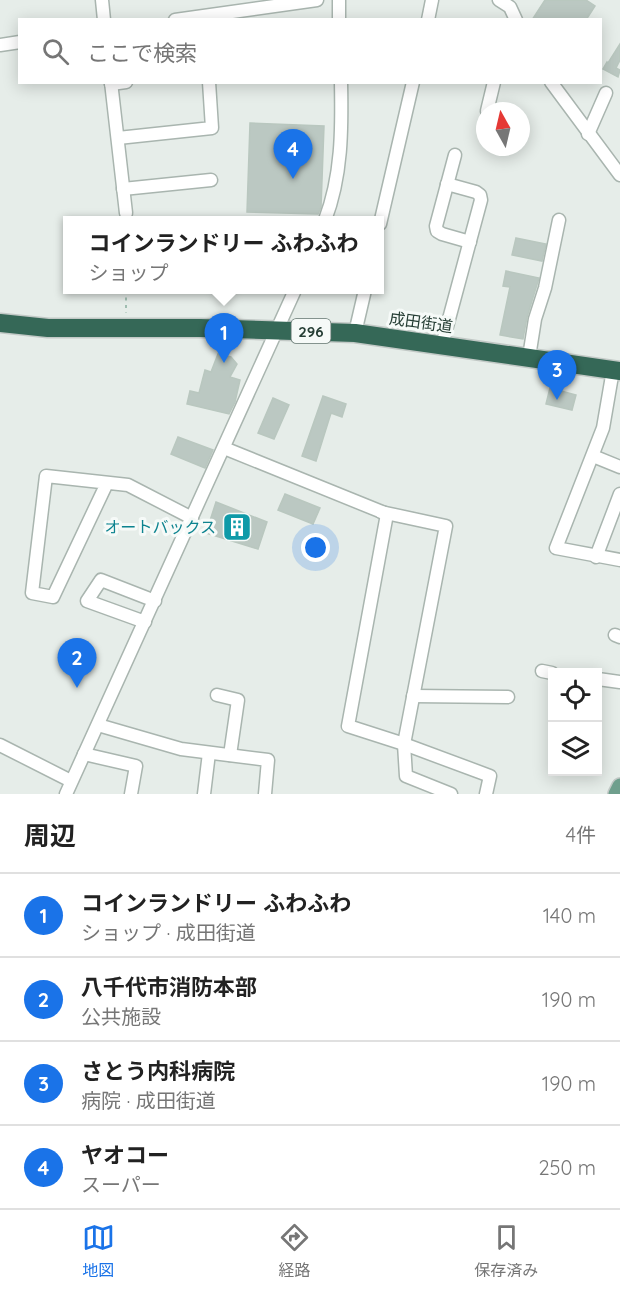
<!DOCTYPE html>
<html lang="ja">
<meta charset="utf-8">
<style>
:root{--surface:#fff;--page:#f2f2f2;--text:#222;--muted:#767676;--line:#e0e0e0;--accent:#1a73e8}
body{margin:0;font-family:Quicksand,"Noto Sans JP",sans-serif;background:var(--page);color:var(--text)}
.controls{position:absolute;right:18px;bottom:18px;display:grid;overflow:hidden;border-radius:0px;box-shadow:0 3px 15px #0003}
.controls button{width:54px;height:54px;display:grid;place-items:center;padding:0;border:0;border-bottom:2px solid var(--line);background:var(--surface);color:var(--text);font:30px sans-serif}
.compass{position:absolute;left:476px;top:102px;width:54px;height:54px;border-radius:50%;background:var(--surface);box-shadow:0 3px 15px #0003;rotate:352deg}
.you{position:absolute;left:316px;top:548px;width:21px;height:21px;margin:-15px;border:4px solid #fff;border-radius:50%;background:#1a73e8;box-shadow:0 0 0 9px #1a73e833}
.badge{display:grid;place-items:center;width:39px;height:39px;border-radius:50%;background:var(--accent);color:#fff;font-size:20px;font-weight:700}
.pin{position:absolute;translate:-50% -50px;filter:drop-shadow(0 2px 3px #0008)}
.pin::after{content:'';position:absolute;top:32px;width:21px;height:18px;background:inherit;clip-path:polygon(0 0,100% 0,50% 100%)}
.popup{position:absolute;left:63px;top:216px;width:321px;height:78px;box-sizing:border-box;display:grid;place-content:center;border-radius:0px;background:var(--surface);filter:drop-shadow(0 2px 4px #0005);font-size:20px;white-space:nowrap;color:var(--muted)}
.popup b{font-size:22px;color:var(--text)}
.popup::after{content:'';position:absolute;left:50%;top:100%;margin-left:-12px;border:12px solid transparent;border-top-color:var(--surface)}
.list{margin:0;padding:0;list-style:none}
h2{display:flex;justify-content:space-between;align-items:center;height:78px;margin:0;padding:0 24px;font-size:26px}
h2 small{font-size:20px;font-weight:400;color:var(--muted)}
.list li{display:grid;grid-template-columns:39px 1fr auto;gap:18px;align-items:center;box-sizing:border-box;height:84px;padding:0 24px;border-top:2px solid var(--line)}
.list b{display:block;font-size:22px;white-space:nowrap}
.list p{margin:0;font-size:20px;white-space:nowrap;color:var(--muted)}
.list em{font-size:20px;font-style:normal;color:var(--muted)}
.icon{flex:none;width:33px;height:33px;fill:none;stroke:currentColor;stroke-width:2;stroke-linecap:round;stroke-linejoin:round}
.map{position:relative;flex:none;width:620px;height:794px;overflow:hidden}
.search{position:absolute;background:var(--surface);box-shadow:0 3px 15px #0003;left:18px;right:18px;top:18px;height:66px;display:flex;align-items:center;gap:15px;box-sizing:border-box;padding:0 21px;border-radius:0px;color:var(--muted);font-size:22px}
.sheet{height:414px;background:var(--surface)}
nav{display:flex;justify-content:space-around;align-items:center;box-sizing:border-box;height:84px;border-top:2px solid var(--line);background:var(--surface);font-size:16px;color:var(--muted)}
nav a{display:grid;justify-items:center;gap:3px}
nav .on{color:var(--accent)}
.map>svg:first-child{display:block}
.building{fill:#bbc8c2;stroke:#b9c7bf;stroke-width:1.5}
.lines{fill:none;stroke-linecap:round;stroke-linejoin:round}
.minor-casing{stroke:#a9b5af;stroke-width:15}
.major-casing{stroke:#c2c9c6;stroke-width:18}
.highway-casing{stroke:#c2c9c6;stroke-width:21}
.path{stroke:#89ae9e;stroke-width:1.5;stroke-dasharray:3 4.5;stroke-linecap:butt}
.minor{stroke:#fff;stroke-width:12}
.major{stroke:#6f9f8d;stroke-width:15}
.highway{stroke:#356857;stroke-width:18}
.labels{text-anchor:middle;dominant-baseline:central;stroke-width:6;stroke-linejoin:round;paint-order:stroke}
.shield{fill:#f6faf8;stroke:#647670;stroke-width:1.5}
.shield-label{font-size:15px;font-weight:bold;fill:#263e35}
.street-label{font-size:16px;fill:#263e35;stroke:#f6faf8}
.culture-label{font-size:16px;fill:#0d838f;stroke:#f6faf8;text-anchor:end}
</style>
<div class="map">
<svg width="620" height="794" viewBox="0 0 620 794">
<rect width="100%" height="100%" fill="#e6ede9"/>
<g class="building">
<path d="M545 0H586L595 6 586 20H532Z"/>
<path d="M620 44V60L616 68 620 70 618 77 603 69 607 62 608 63Z"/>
<path d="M250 123 324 126 321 207 318 214 247 212Z"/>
<path d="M516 238 546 244 542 261 512 255Z"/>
<path d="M506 271 539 278 527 317 523 339 500 335 510 287 503 286Z"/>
<path d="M218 354 231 357 237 364 230 377 240 380 235 402 229 414 187 404 190 391 199 393 205 370 211 372Z"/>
<path d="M550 388 576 395 572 410 546 404Z"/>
<path d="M323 396 346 404 342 417 331 413 316 461 302 456Z"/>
<path d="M273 398 289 405 274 439 258 433Z"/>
<path d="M178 437 213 450 205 468 171 454Z"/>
<path d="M285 494 320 508 313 524 278 510Z"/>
<path d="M216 502 267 522 258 549 206 533Z"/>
</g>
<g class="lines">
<g class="minor-casing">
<g id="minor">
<path d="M102 0 104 20"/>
<path d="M339 0V20"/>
<path d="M499 0 510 7 516 20"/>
<path d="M175 20 317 0"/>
<path d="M428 20 432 0"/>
<path d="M0 45 20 42"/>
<path d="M111 82 126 213"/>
<path d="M551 82 620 175"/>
<path d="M111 84 126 82"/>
<path d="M487 111 494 82"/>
<path d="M588 134 606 93"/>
<path d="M118 138 212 128 209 82"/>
<path d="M455 155 436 226 437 231 442 234 470 242"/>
<path d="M123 189 211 180"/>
<path d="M325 220C342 176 342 129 341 82"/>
<path d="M380 224 413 82"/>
<path d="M355 333 365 290"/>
<path d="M442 345 481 200 480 195 476 192 447 184"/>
<path d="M529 357 535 319 545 288 559 220"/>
<path d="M613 370 603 428 556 548 620 560"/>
<path d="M224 448 387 514 348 726 404 744 490 776 486 794"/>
<path d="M593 456 620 467"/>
<path d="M107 483 53 597 32 593 46 476 128 485 192 518"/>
<path d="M381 512 446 526 404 744 406 776 451 794"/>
<path d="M596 557 620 494"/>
<path d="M145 622 87 601 101 580 155 601"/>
<path d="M615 635 620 637"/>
<path d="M542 671 552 673"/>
<path d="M598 679 620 682"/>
<path d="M217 695 238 700 230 755"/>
<path d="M413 696 508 697"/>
<path d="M98 725 181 749 268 760 265 794"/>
<path d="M0 745 71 781"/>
<path d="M84 754 136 766 131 794"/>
<path d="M66 794 295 290"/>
<path d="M204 794 209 753"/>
</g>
</g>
<g class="major-casing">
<path id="major" d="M616 794 620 786"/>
</g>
<g class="highway-casing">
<path id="highway" d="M0 323 48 328H200L355 333 620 371"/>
</g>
<path class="path" d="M126 290V313"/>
<use href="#minor" class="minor"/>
<use href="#major" class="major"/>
<use href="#highway" class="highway"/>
</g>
<defs>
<g id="building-square" transform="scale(1.5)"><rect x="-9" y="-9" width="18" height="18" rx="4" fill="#0f9aa8" stroke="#f6faf8"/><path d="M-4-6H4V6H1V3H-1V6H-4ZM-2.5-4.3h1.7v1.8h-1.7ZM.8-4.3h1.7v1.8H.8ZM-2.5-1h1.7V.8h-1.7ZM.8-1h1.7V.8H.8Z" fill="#fff"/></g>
</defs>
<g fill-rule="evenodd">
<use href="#building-square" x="237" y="527"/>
</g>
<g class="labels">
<rect class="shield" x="291.5" y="319" width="39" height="24" rx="4.5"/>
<g class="shield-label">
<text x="311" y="331">296</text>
</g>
<g class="street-label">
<text transform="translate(421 322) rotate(8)">成田街道</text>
</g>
<g class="culture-label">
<text x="216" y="527">オートバックス</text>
</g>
</g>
</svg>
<div class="controls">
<button><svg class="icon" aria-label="locate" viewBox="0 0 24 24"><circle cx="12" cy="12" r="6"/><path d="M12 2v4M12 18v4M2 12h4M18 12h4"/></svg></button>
<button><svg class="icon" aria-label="layers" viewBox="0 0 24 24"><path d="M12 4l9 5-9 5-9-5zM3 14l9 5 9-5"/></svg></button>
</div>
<svg class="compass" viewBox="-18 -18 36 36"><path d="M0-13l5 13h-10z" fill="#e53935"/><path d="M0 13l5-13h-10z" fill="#767676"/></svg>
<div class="you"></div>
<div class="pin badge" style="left:224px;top:363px">1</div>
<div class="popup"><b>コインランドリー ふわふわ</b>ショップ</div>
<div class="pin badge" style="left:77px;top:688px">2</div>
<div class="pin badge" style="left:557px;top:400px">3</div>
<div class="pin badge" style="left:293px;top:179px">4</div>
<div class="search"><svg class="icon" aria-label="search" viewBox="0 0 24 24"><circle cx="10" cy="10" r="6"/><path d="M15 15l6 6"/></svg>ここで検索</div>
</div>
<section class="sheet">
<h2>周辺<small>4件</small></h2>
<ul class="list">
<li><span class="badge">1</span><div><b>コインランドリー ふわふわ</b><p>ショップ · 成田街道</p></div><em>140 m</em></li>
<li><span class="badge">2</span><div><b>八千代市消防本部</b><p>公共施設</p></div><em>190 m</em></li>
<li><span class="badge">3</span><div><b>さとう内科病院</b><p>病院 · 成田街道</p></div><em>190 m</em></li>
<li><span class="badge">4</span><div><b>ヤオコー</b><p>スーパー</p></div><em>250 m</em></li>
</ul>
</section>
<nav>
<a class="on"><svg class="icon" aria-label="map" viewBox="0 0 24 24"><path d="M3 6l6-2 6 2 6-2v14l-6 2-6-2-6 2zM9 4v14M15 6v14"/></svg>地図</a>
<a><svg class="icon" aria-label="directions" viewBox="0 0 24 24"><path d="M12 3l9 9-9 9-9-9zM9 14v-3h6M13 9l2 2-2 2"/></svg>経路</a>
<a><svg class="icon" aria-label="saved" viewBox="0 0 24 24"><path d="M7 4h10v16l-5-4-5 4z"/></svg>保存済み</a>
</nav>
